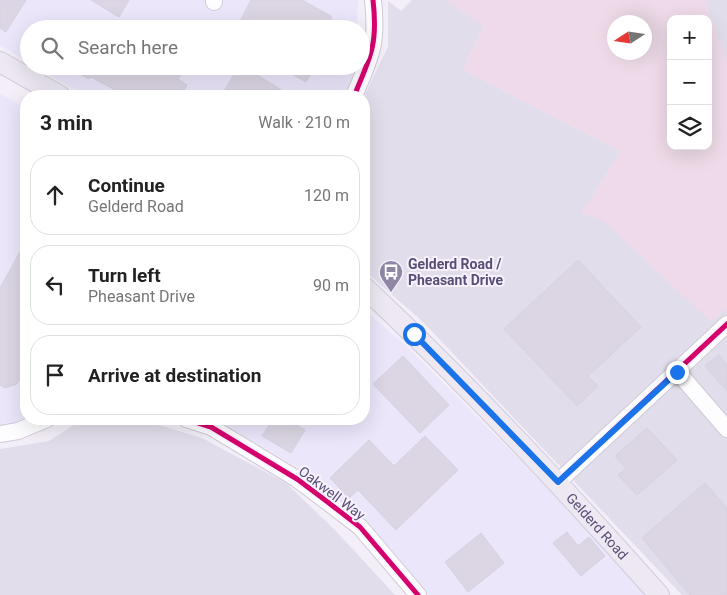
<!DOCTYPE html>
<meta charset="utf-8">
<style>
:root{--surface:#fff;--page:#f2f2f2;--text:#222;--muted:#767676;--line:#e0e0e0}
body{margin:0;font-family:Roboto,sans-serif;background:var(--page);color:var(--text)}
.controls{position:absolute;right:15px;top:15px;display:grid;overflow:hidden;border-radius:10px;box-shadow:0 5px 20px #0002}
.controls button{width:45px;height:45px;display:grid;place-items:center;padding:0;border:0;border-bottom:1px solid var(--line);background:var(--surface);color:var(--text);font:25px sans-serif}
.compass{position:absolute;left:607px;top:15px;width:45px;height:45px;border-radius:50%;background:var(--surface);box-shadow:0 5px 20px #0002;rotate:258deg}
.stop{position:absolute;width:15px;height:15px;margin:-11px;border:4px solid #1a73e8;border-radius:50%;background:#fff}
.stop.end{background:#1a73e8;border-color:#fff;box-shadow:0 1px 5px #0008}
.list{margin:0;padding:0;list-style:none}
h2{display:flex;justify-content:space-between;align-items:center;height:65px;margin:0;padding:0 20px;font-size:21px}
h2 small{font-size:16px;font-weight:400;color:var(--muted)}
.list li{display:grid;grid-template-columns:32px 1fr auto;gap:15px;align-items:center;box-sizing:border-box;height:80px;margin:0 10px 10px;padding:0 10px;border:1px solid var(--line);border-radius:20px}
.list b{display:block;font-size:19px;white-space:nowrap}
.list p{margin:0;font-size:16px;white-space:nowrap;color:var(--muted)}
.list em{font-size:16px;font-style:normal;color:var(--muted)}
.icon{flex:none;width:28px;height:28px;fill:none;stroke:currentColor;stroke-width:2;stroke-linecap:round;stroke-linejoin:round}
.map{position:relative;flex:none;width:727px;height:595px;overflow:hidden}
.search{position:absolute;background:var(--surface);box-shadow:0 5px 20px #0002;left:20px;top:20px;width:350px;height:55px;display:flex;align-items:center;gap:12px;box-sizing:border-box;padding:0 18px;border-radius:28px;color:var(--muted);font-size:19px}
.panel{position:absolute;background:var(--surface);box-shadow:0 5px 20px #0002;left:20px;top:90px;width:350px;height:335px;border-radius:20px}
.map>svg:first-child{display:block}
.commercial{fill:#ebe6fa}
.industrial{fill:#e2ddea}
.green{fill:#eedae8;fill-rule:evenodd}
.building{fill:#dcd6e4;stroke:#d6d1e1}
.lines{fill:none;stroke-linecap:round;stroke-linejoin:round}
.minor-casing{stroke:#cfcad7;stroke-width:18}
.major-casing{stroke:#d0cbd9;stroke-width:22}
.minor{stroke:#fdfcfe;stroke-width:16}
.major{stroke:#ede8f2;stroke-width:20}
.cycleway-casing{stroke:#f8f2fe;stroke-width:8}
.cycleway{stroke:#d6006c;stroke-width:5}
.route{stroke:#1a73e8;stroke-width:6}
.labels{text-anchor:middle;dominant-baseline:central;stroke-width:4;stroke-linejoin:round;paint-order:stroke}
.poi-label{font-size:14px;font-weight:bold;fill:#594f76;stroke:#f8f2fe;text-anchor:start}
.street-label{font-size:14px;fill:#594f76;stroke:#f8f2fe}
</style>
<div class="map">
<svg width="727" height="595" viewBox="0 0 727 595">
<rect width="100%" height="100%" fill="#f3eef8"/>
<g class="commercial">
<path d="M0 0H358L357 29H29V63L0 45Z"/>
<path d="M33 66H355L352 84 343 96H86Z"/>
<path d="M0 94 26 108 27 419 15 425 0 428Z"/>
<path d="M364 309 404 344 525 465 648 595H429L369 529 315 477 224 425 208 419H364Z"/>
</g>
<g class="industrial">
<path d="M412 0H445L484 25 463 70 621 151 582 213 603 219 711 321 727 307V595H682L422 321 364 270V96L388 47V1L401 11Z"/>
<path d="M705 0H727V63Z"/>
<path d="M83 419H139L202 438 286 483 335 530 395 595H0V449L49 441Z"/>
</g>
<path class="green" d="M445 0H705L727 61V308L711 322 603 220 582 213 621 151 463 70 484 25ZM671 19H708V146H671ZM614 22H644V52H614Z"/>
<g class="building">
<path d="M0 0H26L6 32 0 28Z"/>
<path d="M91 0H129L119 17Z"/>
<path d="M251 0H302L331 16 332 29H236Z"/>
<path d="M66 66H186L178 79 187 85 181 96H126L91 77 89 79Z"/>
<path d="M239 66H242L292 96H221Z"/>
<path d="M278 66H315L306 82Z"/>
<path d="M26 241V367L17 384 5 388 0 385V288Z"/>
<path d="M578 260 641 327 588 376 598 386 577 406 504 329Z"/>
<path d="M719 355 727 365V391L705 366Z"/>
<path d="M403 356 449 405 420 433 373 384Z"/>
<path d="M273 419H287L305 430 291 453 262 436Z"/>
<path d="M647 428 677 460 637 495 618 475 626 468 615 456Z"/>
<path d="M425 436 458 470 396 530 358 490 349 498 330 478 369 440 394 466Z"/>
<path d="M705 483 727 508V595H690L642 538Z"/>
<path d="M567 532 578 546 589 537 605 556 581 576 553 543Z"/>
<path d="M481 533 504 563 468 592 445 562Z"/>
</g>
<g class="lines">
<g class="minor-casing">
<g id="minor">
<path d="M214 2V0"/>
<path d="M354 96C371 56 378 44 373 0"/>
<path d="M677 371 727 429"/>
<path d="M186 419 211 427 297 479 325 500 360 527 418 595"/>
<path d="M0 434 18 431 47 419"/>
<path d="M558 482 727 324"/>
</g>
</g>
<g class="major-casing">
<g id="major">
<path d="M0 62 60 96"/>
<path id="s1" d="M364 287C468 384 565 489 659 595"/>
</g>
</g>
<use href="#minor" class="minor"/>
<use href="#major" class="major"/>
<g class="cycleway-casing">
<g id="cycleway">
<path d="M354 96C371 56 378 44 373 0"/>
<path d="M186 419 211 427 297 479 325 500 360 527 418 595"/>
<path d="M558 482 727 324"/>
</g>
</g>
<use href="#cycleway" class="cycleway"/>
</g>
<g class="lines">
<path class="route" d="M414 334 558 482 677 372"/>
</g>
<defs>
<g id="bus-pin" transform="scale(1.25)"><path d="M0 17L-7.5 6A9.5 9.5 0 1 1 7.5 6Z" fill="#8f87a4" stroke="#f8f2fe"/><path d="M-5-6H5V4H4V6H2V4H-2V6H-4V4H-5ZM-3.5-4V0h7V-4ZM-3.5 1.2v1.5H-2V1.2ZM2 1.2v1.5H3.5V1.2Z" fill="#fff"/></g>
</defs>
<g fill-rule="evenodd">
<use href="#bus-pin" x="391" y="272"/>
</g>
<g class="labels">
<g class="poi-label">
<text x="408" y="264">Gelderd Road /<tspan x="408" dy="16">Pheasant Drive</tspan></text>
</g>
<g class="street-label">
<text transform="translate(332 493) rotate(37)">Oakwell Way</text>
<text stroke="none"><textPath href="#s1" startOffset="334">Gelderd Road</textPath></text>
</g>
</g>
</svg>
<div class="controls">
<button>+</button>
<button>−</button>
<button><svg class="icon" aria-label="layers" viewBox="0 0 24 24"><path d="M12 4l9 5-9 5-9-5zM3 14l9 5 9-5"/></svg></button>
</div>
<svg class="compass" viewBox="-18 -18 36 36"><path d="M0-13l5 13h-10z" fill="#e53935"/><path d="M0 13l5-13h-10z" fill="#767676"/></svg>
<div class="stop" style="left:414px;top:334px"></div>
<div class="stop end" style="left:677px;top:372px"></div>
<div class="search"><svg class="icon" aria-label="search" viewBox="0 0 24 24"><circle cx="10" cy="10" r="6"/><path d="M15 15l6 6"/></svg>Search here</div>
<section class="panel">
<h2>3 min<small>Walk · 210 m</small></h2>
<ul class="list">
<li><svg class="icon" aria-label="ahead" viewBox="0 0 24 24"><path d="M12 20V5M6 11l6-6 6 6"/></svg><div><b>Continue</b><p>Gelderd Road</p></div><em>120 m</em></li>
<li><svg class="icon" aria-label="left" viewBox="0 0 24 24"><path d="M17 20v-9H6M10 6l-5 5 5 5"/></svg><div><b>Turn left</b><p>Pheasant Drive</p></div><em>90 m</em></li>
<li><svg class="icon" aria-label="arrive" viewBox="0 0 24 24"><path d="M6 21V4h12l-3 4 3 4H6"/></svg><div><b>Arrive at destination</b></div></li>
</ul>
</section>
</div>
